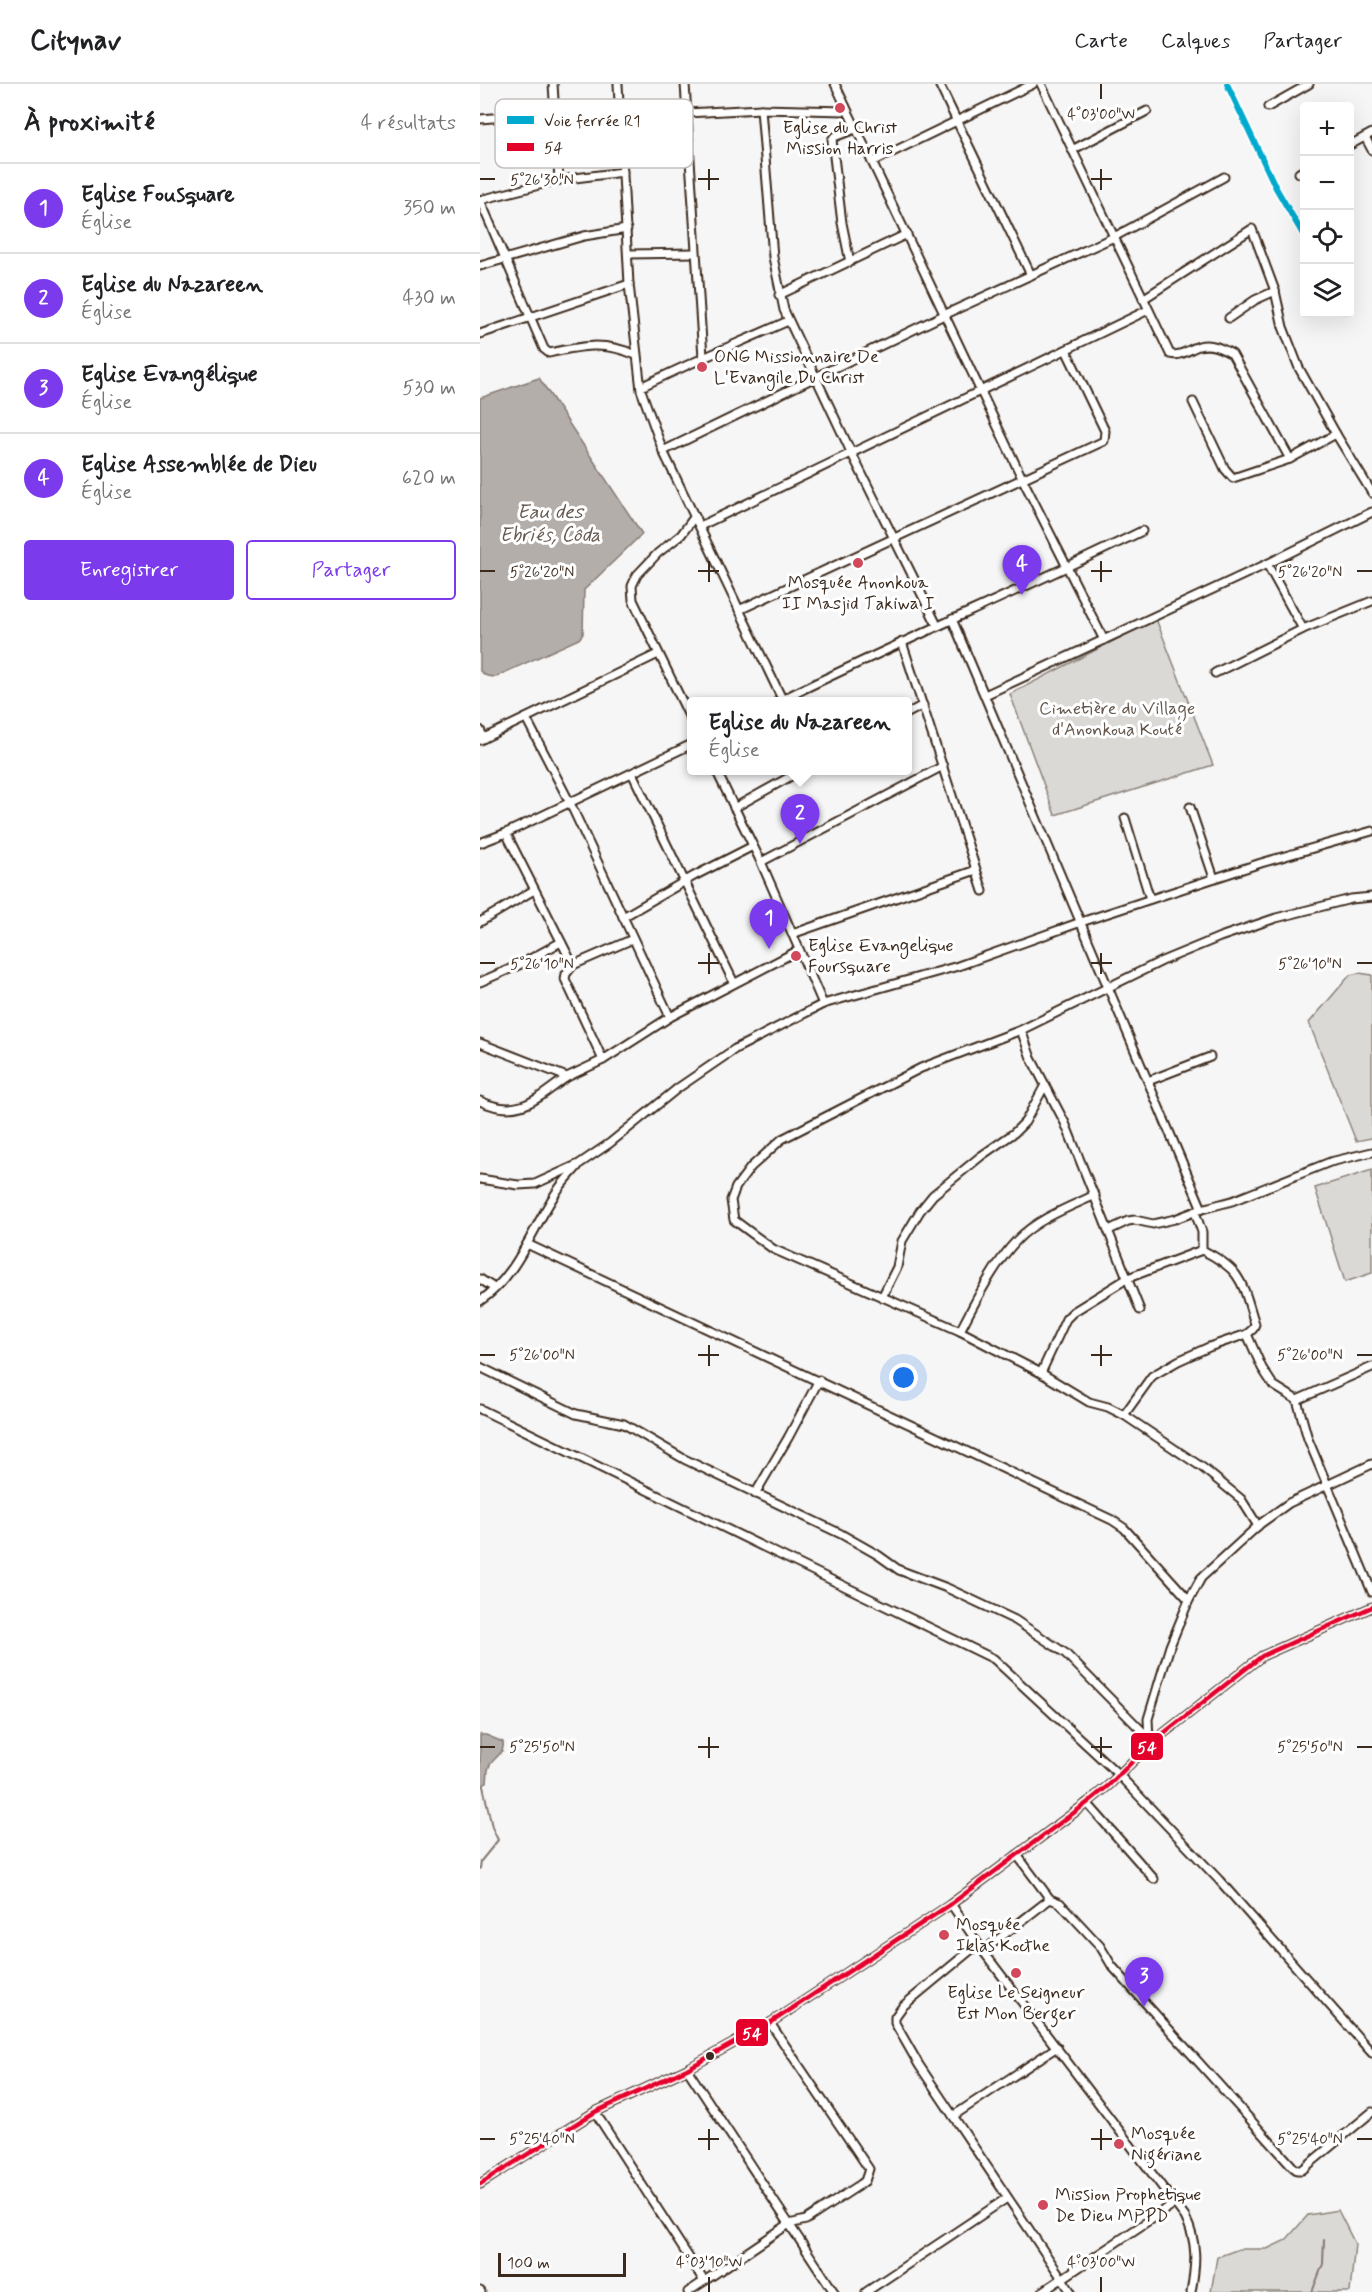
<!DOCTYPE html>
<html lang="fr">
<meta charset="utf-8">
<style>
:root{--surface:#fff;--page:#f2f2f2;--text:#202124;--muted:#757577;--line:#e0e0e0;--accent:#7c3aed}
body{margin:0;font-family:Mynerve,sans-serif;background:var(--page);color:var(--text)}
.controls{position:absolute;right:18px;top:18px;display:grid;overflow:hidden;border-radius:6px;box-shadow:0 6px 24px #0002}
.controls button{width:54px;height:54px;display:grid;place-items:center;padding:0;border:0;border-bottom:2px solid var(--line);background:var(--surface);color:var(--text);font:30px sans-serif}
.scale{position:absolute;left:18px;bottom:15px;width:128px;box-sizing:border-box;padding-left:6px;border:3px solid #3b2a1e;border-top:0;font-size:16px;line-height:21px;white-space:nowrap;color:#3b2a1e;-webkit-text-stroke:4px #fff;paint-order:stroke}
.you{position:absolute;left:424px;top:1294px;width:21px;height:21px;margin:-15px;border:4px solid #fff;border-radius:50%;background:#1a73e8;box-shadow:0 0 0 9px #1a73e833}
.badge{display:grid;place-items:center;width:39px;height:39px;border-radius:50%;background:var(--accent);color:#fff;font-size:20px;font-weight:700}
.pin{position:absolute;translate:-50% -50px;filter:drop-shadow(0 2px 3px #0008)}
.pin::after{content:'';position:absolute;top:32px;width:21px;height:18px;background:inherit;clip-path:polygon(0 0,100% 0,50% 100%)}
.popup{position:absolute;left:207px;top:613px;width:225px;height:78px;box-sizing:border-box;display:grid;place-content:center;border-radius:6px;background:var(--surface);filter:drop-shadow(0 2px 4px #0005);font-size:20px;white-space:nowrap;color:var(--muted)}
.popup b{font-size:22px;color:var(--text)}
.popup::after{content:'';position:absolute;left:50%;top:100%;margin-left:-12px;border:12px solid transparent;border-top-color:var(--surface)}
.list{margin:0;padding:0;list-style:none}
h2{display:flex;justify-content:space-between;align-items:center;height:78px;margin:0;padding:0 24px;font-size:26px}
h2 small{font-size:20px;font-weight:400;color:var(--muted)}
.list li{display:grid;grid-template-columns:39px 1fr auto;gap:18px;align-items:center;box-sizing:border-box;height:90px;padding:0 24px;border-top:2px solid var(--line)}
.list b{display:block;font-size:22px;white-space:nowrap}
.list p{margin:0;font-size:20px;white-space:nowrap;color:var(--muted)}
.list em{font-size:20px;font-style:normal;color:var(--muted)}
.actions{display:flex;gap:12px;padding:18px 24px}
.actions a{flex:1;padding:14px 0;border:2px solid var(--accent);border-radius:6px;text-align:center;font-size:21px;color:var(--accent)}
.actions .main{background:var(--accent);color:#fff}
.icon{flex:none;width:33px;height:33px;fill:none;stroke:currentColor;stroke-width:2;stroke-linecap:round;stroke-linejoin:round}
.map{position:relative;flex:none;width:892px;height:2208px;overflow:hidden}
header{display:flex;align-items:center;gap:36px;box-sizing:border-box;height:84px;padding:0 30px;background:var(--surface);border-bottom:2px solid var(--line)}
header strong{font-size:28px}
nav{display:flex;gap:33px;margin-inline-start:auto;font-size:21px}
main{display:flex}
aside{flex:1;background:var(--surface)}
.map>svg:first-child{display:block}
.green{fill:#dbd9d6;stroke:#8b827a;stroke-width:1.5}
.water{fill:#b4aeaa;stroke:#847972;stroke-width:1.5}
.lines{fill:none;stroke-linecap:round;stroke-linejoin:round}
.stream{stroke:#847972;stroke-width:2}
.minor-casing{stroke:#3b2a1e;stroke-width:11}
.minor{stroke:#fff;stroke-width:7}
.bus-1-casing{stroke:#fff;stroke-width:9}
.bus-1{stroke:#e4002b;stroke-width:4.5}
.rail-1-casing{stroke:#fff;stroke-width:10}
.rail-1{stroke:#00a9ce;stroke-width:6}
.ticks{fill:none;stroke:#3b2a1e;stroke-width:2}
.poi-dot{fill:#d1495b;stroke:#fff;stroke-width:2}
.bus-dot{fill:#3b2a1e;stroke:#fff;stroke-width:2}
.labels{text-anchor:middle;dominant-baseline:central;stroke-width:6;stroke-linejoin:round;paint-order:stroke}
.poi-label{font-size:18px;fill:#3b2a1e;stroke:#fff;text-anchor:start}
.park-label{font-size:18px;fill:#63564c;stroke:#fff}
.water-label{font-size:20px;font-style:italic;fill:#65584f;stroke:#fff}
.key{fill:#fff;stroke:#c4bfbc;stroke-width:1.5}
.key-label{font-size:16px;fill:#3b2a1e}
.ticks-label{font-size:15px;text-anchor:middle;fill:#3b2a1e;stroke:#fff;stroke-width:6;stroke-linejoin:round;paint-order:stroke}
.line-badge{stroke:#fff;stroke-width:2}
.badge-label{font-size:16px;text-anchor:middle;font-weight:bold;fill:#fff}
</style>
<header>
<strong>Citynav</strong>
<nav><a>Carte</a><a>Calques</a><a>Partager</a></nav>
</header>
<main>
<aside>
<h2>À proximité<small>4 résultats</small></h2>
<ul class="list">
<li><span class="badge">1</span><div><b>Eglise Fousquare</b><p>Église</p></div><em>350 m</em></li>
<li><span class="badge">2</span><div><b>Eglise du Nazareen</b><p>Église</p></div><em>430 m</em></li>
<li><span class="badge">3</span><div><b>Eglise Evangélique</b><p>Église</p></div><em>530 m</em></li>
<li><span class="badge">4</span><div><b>Eglise Assemblée de Dieu</b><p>Église</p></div><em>620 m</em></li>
</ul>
<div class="actions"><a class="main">Enregistrer</a><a>Partager</a></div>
</aside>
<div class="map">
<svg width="892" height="2208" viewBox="0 0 892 2208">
<rect width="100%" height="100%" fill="#f7f6f6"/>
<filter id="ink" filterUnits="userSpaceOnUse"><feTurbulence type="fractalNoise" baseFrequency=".0167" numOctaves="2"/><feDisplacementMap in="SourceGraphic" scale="12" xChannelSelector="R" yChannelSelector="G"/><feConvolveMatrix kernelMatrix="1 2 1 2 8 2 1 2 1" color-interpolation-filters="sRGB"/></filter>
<g filter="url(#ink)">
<g class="green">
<path d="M676 535 733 681 575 731 530 610Z"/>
<path d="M879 889 892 891V1054L876 1057 829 939 870 891Z"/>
<path d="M892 1086V1189L865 1198 835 1104Z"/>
<path d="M858 2126 875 2160 870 2208H731L737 2173 759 2165H787L806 2156 828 2131Z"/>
</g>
<g class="water">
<path d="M59 294 162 450 104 506 103 550 99 555 15 593 7 592 0 587V314Z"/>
<path d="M0 1651H6L23 1658C25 1671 13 1673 9 1683 7 1686 8 1694 7 1698L3 1702H0Z"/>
</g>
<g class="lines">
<g class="stream">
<path d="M0 1785 1 1777 18 1756 12 1743 3 1702"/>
<path d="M832 2208 843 2180 844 2155"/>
</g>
<g class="minor-casing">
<g id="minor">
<path d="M73 0 79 96"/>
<path d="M138 0 149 200 161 306 183 367 302 615"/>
<path d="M205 0 223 273"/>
<path d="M355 0 542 394 624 556"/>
<path d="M459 0 551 191"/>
<path d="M561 0 690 270C701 273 709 265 719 262 731 259 741 264 752 270L810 375"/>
<path d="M788 23 829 0"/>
<path d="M281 25 293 173 304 226 371 368 457 541"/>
<path d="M0 35 76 29H207L281 25 366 27"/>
<path d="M885 53 892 66"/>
<path d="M870 61 892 49"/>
<path d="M592 66 667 27"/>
<path d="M392 78 553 0"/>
<path d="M143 88 79 96 0 116 64 265 69 269C101 262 124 257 156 271"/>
<path d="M819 89 824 86"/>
<path d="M148 170 215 169"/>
<path d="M370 178 362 139 352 56 354 53 375 45"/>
<path d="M0 182 104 152 147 145"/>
<path d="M299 211 427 150"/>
<path d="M663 215 772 145 795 207 803 243 819 284 856 350 892 409"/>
<path d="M749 234 775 216 795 207"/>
<path d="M0 250 149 200"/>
<path d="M161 303C209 279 259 259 308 237"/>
<path d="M713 318 745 385 753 394 810 375 856 350"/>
<path d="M183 367 466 230 634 153 744 93"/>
<path d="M220 442 668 226"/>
<path d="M787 480 823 545"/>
<path d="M259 526 624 357 625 347 586 266"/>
<path d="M472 535 722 1125"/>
<path d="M422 558 503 807"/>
<path d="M735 589 823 545 892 517"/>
<path d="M505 611 787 480 892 428"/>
<path d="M297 618C418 558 542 506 662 447"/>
<path d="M428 629 443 621"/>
<path d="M46 634 90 719 190 933"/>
<path d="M212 638 153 516 152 502 157 491 178 469 201 451 215 432"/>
<path d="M0 646 4 654 0 656"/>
<path d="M4 654 178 570"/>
<path d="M236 686 281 778 343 920"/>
<path d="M152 689 254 899"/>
<path d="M710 723 734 794"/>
<path d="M254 724 322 686"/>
<path d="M645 734 670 815"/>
<path d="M26 749 93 881 86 890 85 895 123 976"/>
<path d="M0 759 26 749 212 660"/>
<path d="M281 778 463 682"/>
<path d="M143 833 214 792 273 762"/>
<path d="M0 838 54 806"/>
<path d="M312 850 496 786"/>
<path d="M93 881 153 855"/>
<path d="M0 898 39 881 81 858"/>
<path d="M541 946 551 974 585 1039 660 1226"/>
<path d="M0 959 87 993 123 976 190 933 319 866"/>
<path d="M668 997 730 973"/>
<path d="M0 1017C39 1035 56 1015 87 993"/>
<path d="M0 1095 38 1101 55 1100 99 1080 130 1059 198 1004 255 965 343 920 478 882 601 838 781 779 892 747"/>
<path d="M715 1128 722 1148V1166"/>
<path d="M629 1146 648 1137 655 1136 673 1140 695 1135 722 1125 752 1117 850 1078 892 1068"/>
<path d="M47 1160 632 1436 644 1444 709 1516"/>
<path d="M0 1195 14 1204"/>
<path d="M402 1213 417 1183 422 1157 440 1127 453 1111 501 1072 534 1049 545 1038 565 1001"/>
<path d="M0 1217C40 1190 53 1140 80 1103 85 1096 92 1089 98 1082"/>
<path d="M480 1247C495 1218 514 1180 537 1156 557 1135 589 1123 615 1111"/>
<path d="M767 1250 782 1284 793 1301 817 1316 828 1355 892 1508"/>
<path d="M0 1283 96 1330 144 1340 204 1375 361 1450 398 1471 419 1486 467 1504 535 1536 585 1569 669 1654"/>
<path d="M561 1289 609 1318 628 1323 644 1331 723 1384 761 1415 778 1442"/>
<path d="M817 1316 892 1283"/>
<path d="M0 1325 514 1575 639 1691 739 1796 892 1969"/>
<path d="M644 1331 672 1292 698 1277 729 1263 767 1250 773 1245 775 1240C762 1199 763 1186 722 1166L648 1194 593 1228 586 1235 561 1289 480 1247 293 1165 254 1136 251 1116 256 1103 271 1083 302 1055 441 984 541 946 682 877 740 853 796 834 871 815 892 813"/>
<path d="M275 1410 308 1354 339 1296"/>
<path d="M669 1655 668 1635 690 1562 709 1516 721 1494 780 1440 809 1419 892 1380"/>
<path d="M607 1719 674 1795"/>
<path d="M537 1771 570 1815 580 1819 620 1862 632 1882 813 2083 817 2086H822L892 2028"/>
<path d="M471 1820 503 1867 705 2133C718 2158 716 2181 711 2208"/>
<path d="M498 1860 423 1922 415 1933V1939L439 1981 591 2208"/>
<path d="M503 1867 570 1815"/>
<path d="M207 1985 354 2208"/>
<path d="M115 2028 224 2197"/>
<path d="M473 2032 577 1963"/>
<path d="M0 2100 115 2028 207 1985 290 1939 471 1820 607 1719 629 1701 670 1660 782 1572 892 1523"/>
<path d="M0 2207 1 2208"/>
<path d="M208 2208 309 2140 326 2136 381 2100 385 2097 389 2085 290 1939"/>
<path d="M386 2208 527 2114"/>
<path d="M562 2208 695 2119"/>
</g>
</g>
<use href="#minor" class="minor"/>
<g class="bus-1-casing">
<path id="bus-1" d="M0 2100 115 2028 207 1985 290 1939 471 1820 607 1719 629 1701 670 1660 782 1572 892 1523"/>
</g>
<use href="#bus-1" class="bus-1"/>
<g class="rail-1-casing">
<path id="rail-1" d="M747 0 796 104 824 152"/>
</g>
<use href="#rail-1" class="rail-1"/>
</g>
</g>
<path class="ticks" d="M621 0V15M229 85V106M621 85V106M0 95H15M218 95H239M611 95H632M229 477V498M621 477V498M0 487H15M218 487H239M611 487H632M877 487H892M229 869V890M621 869V890M0 879H15M218 879H239M611 879H632M877 879H892M229 1261V1282M621 1261V1282M0 1271H15M218 1271H239M611 1271H632M877 1271H892M229 1653V1674M621 1653V1674M0 1663H15M218 1663H239M611 1663H632M877 1663H892M229 2045V2066M621 2045V2066M0 2055H15M218 2055H239M611 2055H632M877 2055H892M229 2193V2208M621 2193V2208"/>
<g class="poi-dot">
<circle cx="360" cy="24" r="6"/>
<circle cx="222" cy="283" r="6"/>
<circle cx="378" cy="479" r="6"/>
<circle cx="316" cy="872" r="6"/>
<circle cx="464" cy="1851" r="6"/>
<circle cx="536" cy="1889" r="6"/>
<circle cx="639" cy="2060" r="6"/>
<circle cx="563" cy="2121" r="6"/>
</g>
<circle class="bus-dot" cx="230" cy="1972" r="5"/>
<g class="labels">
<g class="poi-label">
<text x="360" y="44" text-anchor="middle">Eglise du Christ<tspan x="360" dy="21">Mission Harris</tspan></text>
<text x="234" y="273">ONG Missionnaire De<tspan x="234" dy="21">L'Evangile Du Christ</tspan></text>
<text x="378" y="499" text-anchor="middle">Mosquée Anonkoua<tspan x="378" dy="21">II Masjid Takiwa I</tspan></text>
<text x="328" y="862">Eglise Evangelique<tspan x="328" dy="21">Foursquare</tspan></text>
<text x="476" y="1841">Mosquée<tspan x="476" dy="21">Iklas Kocthe</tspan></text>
<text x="536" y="1909" text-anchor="middle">Eglise Le Seigneur<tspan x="536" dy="21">Est Mon Berger</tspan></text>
<text x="651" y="2050">Mosquée<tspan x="651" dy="21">Nigériane</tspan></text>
<text x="575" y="2111">Mission Prophetique<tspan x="575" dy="21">De Dieu MPPD</tspan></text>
</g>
<g class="park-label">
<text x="637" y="625">Cimetière du Village<tspan x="637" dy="21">d'Anonkoua Kouté</tspan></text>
</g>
<g class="water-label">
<text x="70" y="428">Eau des<tspan x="70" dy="23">Ebriés, Côda</tspan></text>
</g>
</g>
<rect x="15" y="15" width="198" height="69" rx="9" class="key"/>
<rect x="27" y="32" width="27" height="8" fill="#00a9ce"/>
<rect x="27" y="59" width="27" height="8" fill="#e4002b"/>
<g class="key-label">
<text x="64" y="42">Voie ferrée R1</text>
<text x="64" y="69">54</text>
</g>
<g class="ticks-label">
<text x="621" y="35">4°03'00"W</text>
<text x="62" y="101">5°26'30"N</text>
<text x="62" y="493">5°26'20"N</text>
<text x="830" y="493">5°26'20"N</text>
<text x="62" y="885">5°26'10"N</text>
<text x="830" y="885">5°26'10"N</text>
<text x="62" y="1276">5°26'00"N</text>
<text x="830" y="1276">5°26'00"N</text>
<text x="62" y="1668">5°25'50"N</text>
<text x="830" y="1668">5°25'50"N</text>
<text x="62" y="2060">5°25'40"N</text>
<text x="830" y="2060">5°25'40"N</text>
<text x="229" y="2183">4°03'10"W</text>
<text x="621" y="2183">4°03'00"W</text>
</g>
<g class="line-badge">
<rect x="650" y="1648" width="34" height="29" rx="6" fill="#e4002b"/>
<rect x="255" y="1934" width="34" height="29" rx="6" fill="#e4002b"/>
</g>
<g class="badge-label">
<text x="667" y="1669">54</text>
<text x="272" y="1955">54</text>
</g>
</svg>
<div class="controls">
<button>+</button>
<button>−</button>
<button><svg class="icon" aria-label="locate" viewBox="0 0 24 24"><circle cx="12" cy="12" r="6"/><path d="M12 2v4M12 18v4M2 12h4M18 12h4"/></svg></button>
<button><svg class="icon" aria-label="layers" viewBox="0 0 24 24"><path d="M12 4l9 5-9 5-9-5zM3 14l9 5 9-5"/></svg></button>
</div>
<div class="scale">100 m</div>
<div class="you"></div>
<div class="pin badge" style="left:289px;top:865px">1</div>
<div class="pin badge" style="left:320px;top:760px">2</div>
<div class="popup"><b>Eglise du Nazareen</b>Église</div>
<div class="pin badge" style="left:664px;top:1923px">3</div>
<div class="pin badge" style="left:542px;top:511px">4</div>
</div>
</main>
